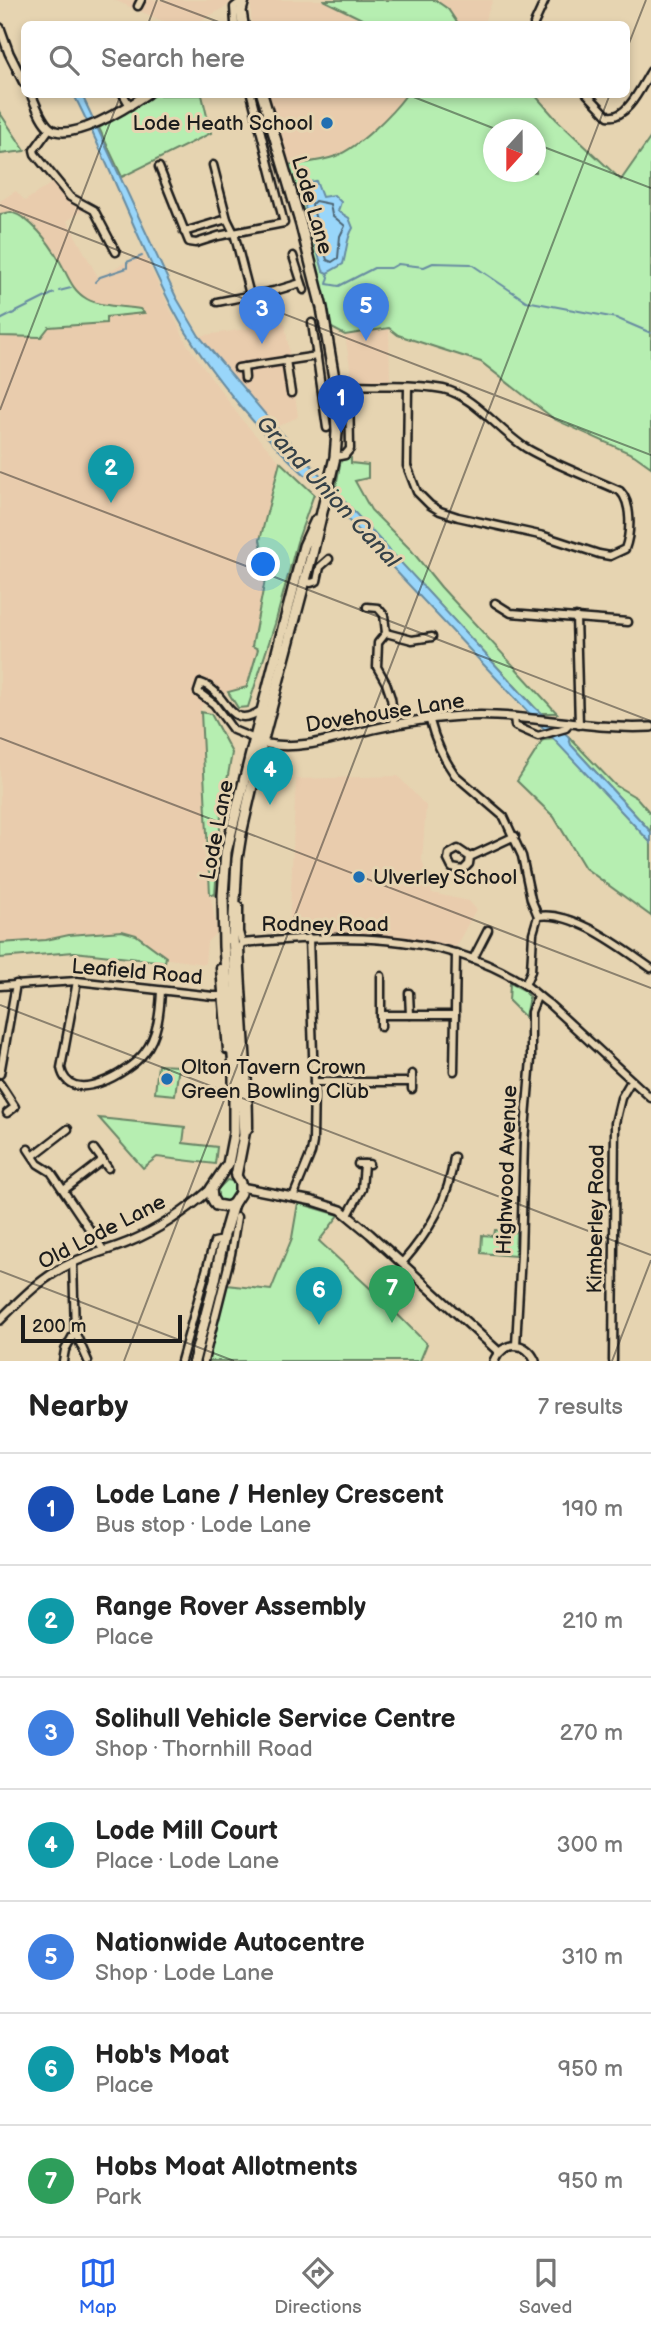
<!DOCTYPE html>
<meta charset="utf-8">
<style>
:root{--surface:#fff;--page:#f2f2f2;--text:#222;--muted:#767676;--line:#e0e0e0;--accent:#2563eb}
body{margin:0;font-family:"Balsamiq Sans",sans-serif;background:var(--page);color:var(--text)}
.compass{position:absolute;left:483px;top:119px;width:63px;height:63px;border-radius:50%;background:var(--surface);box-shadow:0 4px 10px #0003;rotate:201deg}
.scale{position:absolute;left:21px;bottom:18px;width:161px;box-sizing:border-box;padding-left:7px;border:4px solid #1c1c1c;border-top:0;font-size:19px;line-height:24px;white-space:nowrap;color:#1c1c1c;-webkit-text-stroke:5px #e6d4b1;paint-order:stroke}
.you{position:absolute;left:264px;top:565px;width:24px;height:24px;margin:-18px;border:5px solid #fff;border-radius:50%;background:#1a73e8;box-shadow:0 0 0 10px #1a73e833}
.badge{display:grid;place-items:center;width:46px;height:46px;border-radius:50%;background:var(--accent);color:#fff;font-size:23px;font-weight:700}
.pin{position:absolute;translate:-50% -58px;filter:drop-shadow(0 2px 4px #0008)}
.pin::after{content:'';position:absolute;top:37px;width:24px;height:21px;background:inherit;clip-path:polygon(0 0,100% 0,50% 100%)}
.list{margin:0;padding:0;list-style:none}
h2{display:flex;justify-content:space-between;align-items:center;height:91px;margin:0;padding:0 28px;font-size:30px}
h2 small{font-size:23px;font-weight:400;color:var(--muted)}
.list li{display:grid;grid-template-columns:46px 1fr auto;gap:21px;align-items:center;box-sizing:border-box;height:112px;padding:0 28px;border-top:2px solid var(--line)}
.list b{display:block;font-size:26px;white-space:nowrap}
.list p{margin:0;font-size:23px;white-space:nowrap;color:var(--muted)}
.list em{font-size:23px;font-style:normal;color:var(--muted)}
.icon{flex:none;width:38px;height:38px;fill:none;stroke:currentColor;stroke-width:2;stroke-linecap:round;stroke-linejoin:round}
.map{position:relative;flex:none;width:651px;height:1361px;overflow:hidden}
.search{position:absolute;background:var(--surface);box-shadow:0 4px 10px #0003;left:21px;right:21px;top:21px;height:77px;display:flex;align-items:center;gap:18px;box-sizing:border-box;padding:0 24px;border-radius:10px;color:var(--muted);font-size:26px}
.sheet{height:875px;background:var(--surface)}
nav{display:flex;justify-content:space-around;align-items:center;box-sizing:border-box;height:98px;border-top:2px solid var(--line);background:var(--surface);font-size:19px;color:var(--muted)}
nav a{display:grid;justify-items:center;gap:4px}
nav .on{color:var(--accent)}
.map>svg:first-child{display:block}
.built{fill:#e9ccad}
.green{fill:#b6eeb1;stroke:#698566;stroke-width:2;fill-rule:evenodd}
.water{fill:#99d6fa;stroke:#678ca1;stroke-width:2}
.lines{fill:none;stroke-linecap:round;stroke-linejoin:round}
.shore{stroke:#4e6675;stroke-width:2}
.stream{stroke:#678ca1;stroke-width:2}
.minor-casing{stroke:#1c1c1c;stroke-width:11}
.tertiary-casing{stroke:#1c1c1c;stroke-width:12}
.secondary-casing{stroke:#1c1c1c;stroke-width:14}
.minor{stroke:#e6d4b1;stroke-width:6}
.tertiary{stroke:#e6d4b1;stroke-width:7}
.secondary{stroke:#e6d4b1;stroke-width:9}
.ticks{fill:none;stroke:#1c1c1c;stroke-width:2;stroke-opacity:0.45}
.poi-dot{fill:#1f6fb2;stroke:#e6d4b1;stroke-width:2.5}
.labels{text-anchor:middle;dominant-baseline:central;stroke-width:6;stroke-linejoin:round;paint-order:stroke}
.poi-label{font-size:21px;fill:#1c1c1c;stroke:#e6d4b1;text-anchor:start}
.street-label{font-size:21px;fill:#1c1c1c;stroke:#e6d4b1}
.water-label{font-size:23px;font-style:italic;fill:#354148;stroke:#e6d4b1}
</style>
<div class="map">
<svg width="651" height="1361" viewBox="0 0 651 1361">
<rect width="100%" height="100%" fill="#e6d4b1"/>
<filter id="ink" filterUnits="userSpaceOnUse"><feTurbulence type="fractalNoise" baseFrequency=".0143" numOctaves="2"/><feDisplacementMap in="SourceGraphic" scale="14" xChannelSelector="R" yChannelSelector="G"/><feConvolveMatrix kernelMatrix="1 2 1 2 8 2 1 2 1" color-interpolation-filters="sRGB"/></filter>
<g filter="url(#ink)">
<g class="built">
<path d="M114 0H233L226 7 194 24H170Z"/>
<path d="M251 0H392L379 24H251Z"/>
<path d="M435 0H493L483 24H458L448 9Z"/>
<path d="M267 95H406L396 108 363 138 338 155 287 165Z"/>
<path d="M59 178 71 195 91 205 67 221 98 277 143 253 187 344 242 420 280 462 278 515 258 648 247 687 228 692 201 706 210 894 217 932 207 942 205 964 84 947 0 955V201L16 191 25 201Z"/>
<path d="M285 323 298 417 276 427 199 336Z"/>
<path d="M389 328 390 382H357L352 379 345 335Z"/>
<path d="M398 776 426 806 422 860 432 893 469 901 476 909 455 948 417 939 376 935 289 934 296 779Z"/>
</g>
<g class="green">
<path d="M323 0H435L448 9 458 24H372Z"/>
<path d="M155 95H202L211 133 122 177 99 128Z"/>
<path d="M406 95H535L556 119 621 180 651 137V467L634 455 554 419 481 362 398 335 389 328 345 335 328 326 287 165C303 163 320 162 336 156 359 147 392 114 406 95ZM494 130H536V172H494Z"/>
<path d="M0 113 25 151 0 154Z"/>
<path d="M11 212C31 218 49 242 59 260 68 275 71 290 87 299 101 307 124 306 140 309L144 313 106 317V323L49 327 41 337 0 336V214Z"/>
<path d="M351 458V463L368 465V478L355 481 371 510 411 550 441 587 557 713H540L335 492 341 459Z"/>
<path d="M280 462 314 494 297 542 275 624 248 707 238 708 228 692 247 687 258 649 252 646 267 570 260 540Z"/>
<path d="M201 712 211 714 232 753 221 814 215 895 210 894Z"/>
<path d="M568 736 615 785 637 798 651 814V832L571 745Z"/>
<path d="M555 739 651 843V916L585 868 554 817 517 781 543 740Z"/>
<path d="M122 931 136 935 166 957 165 962 74 952 0 958V943L46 940 69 935Z"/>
<path d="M510 983 524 990 529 997 525 1017 509 1001Z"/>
<path d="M158 1065 179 1066 175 1095 155 1093Z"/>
<path d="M99 1118 185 1127 183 1143 217 1147 215 1164 157 1157 143 1168Z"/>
<path d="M227 1180 236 1182 237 1189 227 1203H220L217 1198V1190Z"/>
<path d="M298 1203 339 1215 319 1241 386 1303 427 1344 420 1361H207L227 1285 271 1290 292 1238Z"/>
<path d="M495 1230 516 1232 515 1256 481 1253 482 1235 494 1236Z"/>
</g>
<g class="water">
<path d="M74 95H82L176 297 199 336 276 427 534 707 568 736 571 745 651 832V843L334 505 331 497C276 454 205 370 173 309 137 239 110 165 74 95Z"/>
<path d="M316 181 322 197 334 195 341 202 338 211 349 218 353 228C346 239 347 250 343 264L327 273 323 271C316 243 300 211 305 183Z"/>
</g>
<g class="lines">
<path class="shore" d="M315 201 330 204 332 215 345 226 340 236 338 258 332 262 327 260 313 209 312 204Z"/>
<g class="stream">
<path d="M327 273 329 277 327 284 339 286 374 268H391L398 264 424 267 433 263 471 264 526 301 616 318 651 333"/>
<path d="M95 282 100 277 127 268V262L142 256"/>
<path d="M59 291 71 288"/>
<path d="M0 320 54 293"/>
</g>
<g class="minor-casing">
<g id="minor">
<path d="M138 6 141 0"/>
<path d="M235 24 234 7 243 0"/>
<path d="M534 24 545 0"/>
<path d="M123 94 130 106"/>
<path d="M587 94 608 116C627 120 642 85 651 71"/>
<path d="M50 128 34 150 35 154 70 197 94 210 116 252"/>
<path d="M213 165 227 219 234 233 250 295"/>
<path d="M159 167 189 242 196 243 218 236 284 223 251 94"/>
<path d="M184 232 227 219"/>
<path d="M293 256 304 290"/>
<path d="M217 302 274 291 301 283"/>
<path d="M312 323 327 428"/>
<path d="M286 360 291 393"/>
<path d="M244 367 245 378"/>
<path d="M238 368 317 356"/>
<path d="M335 384C370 388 408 382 443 389 473 395 500 432 526 448 555 465 589 477 620 491 632 503 631 533 625 549L610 556 599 554 544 536 458 517 440 511 430 505 417 492 407 466 408 387"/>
<path d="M335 457 345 455 350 449 349 386"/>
<path d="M304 581 311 583 317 581 320 567 329 559"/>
<path d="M495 603 511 613 628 622"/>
<path d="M367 607 378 608 384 615 386 633 378 643 377 667 386 683 391 698 395 725"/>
<path d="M576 617 579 725"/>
<path d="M386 633 412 640 432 637"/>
<path d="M514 717 515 726 538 736 566 728 568 724"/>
<path d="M430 721C435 740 443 758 455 775L504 817 522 856 531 899 538 916 533 933 531 971 525 985"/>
<path d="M255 739 233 730 214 704 198 692 201 683C230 693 227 734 263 709"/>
<path d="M470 857 458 849 449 854 448 860 452 868 463 870 469 864 470 857 515 836"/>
<path d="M239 906V932L242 943 240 947C242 1008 249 1068 249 1128L245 1134"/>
<path d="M538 916C574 910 623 949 651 968"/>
<path d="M242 943C338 935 439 930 524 984 533 990 540 998 549 1004L651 1098"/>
<path d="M473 959 488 930"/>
<path d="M220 968 227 1050 232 1052"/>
<path d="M381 976V1015H455"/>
<path d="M77 981 61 1068C69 1108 130 1072 144 1053 158 1036 160 1012 161 991"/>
<path d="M0 986 77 981 213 996H232"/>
<path d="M409 993 410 1015"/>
<path d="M381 1027V1015"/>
<path d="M454 1071 456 953"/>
<path d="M0 1074 16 984"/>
<path d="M314 1082H412"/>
<path d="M0 1084 15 1107 7 1113"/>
<path d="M412 1089V1074"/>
<path d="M28 1149 38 1164 51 1172 104 1251"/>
<path d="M94 1149 108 1168"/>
<path d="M33 1156 68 1129"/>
<path d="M358 1164H369"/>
<path d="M64 1190 103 1160"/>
<path d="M293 1197 311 1153 313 1142 314 1082 309 938"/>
<path d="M348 1215 362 1189 364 1164"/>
<path d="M73 1262 75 1332 88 1361"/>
<path d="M402 1263C429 1232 449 1199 454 1157"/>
<path d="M516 1345 521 1254 524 1142 531 1059V1012L537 997"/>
<path d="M63 1361 65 1350 75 1332"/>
<path d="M181 1361 214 1242 223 1240"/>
<path d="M204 1361 231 1254 237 1217"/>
<path d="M613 1361 615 1123 621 1098 631 1081"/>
</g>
</g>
<g class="tertiary-casing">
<g id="tertiary">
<path d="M0 28 9 53 24 83"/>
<path d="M31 94C36 105 41 121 50 128 70 144 128 107 147 94"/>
<path d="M262 743C301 752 341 736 378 728 416 720 458 714 496 716 548 718 599 730 651 727"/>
<path d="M241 1187 313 1201 341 1210 370 1234 499 1352"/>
<path d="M0 1320C22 1298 43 1276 72 1263 90 1254 110 1250 129 1242 158 1230 187 1210 211 1189"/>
<path d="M494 1361C503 1341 526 1340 535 1361"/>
</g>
</g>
<g class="secondary-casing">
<g id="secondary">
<path d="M243 24 241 11 244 0"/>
<path d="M236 1176 244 1135 233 936 237 859 241 834 262 743 313 550 335 457 337 432 335 384 322 308 301 225 262 94"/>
<path d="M233 1204 227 1207 216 1205 212 1198 211 1189 228 1164 234 1133V1068L224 947 223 895 226 852 304 546 316 520"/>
<path d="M194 1361 215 1280 224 1235 233 1204 240 1193V1183L236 1176"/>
</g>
</g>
<use href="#minor" class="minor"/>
<use href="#tertiary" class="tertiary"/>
<use href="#secondary" class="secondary"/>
</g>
</g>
<path class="ticks" d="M160 0 224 24M148 24 157 0M626 51 646 0M406 94 498 130M536 144 651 188M0 205 651 455M0 410 121 94M0 472 651 721M0 738 651 988M0 1005 651 1255M0 1271 234 1361M124 1361 610 94M612 1361 651 1260"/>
<g class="poi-dot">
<circle cx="327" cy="123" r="7"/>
<circle cx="359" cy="877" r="7"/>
<circle cx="167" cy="1079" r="7"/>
</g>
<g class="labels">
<g class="poi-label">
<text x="313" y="123" text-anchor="end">Lode Heath School</text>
<text x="373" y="877">Ulverley School</text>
<text x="181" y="1067">Olton Tavern Crown<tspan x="181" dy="24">Green Bowling Club</tspan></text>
</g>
<g class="street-label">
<text transform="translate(312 205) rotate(74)">Lode Lane</text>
<text transform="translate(385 713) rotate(-9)">Dovehouse Lane</text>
<text transform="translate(217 830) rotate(-79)">Lode Lane</text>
<text x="325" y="924">Rodney Road</text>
<text transform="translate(137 972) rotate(5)">Leafield Road</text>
<text transform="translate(507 1170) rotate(-88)">Highwood Avenue</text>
<text transform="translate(596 1219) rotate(-89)">Kimberley Road</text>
<text transform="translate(102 1232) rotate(-27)">Old Lode Lane</text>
</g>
<g class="water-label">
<text transform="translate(328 492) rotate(47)">Grand Union Canal</text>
</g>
</g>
</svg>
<svg class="compass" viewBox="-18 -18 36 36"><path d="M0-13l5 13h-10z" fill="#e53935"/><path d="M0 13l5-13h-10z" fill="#767676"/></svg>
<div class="scale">200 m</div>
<div class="you"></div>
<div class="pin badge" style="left:341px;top:433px;background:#1a4fb4">1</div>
<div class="pin badge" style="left:111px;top:503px;background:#0f9aa8">2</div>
<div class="pin badge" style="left:262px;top:344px;background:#3f7fe0">3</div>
<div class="pin badge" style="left:270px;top:805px;background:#0f9aa8">4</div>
<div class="pin badge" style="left:366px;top:341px;background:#3f7fe0">5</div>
<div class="pin badge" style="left:319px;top:1325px;background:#0f9aa8">6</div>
<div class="pin badge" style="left:392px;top:1323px;background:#2e9e5b">7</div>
<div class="search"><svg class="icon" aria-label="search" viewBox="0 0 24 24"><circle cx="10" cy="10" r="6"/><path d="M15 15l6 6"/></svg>Search here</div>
</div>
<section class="sheet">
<h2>Nearby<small>7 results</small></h2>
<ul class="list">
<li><span class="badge" style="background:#1a4fb4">1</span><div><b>Lode Lane / Henley Crescent</b><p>Bus stop · Lode Lane</p></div><em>190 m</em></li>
<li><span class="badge" style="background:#0f9aa8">2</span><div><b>Range Rover Assembly</b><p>Place</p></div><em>210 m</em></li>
<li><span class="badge" style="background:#3f7fe0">3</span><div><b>Solihull Vehicle Service Centre</b><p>Shop · Thornhill Road</p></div><em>270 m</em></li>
<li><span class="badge" style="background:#0f9aa8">4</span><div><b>Lode Mill Court</b><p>Place · Lode Lane</p></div><em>300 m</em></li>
<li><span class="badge" style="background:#3f7fe0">5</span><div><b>Nationwide Autocentre</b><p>Shop · Lode Lane</p></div><em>310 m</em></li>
<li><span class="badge" style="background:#0f9aa8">6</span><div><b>Hob's Moat</b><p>Place</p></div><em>950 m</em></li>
<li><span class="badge" style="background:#2e9e5b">7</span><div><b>Hobs Moat Allotments</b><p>Park</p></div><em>950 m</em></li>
</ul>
</section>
<nav>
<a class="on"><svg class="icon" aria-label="map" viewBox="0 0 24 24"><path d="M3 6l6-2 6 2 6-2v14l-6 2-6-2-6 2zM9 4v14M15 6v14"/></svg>Map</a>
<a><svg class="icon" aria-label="directions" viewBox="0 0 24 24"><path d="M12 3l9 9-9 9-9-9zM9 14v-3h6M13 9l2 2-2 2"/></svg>Directions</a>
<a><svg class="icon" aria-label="saved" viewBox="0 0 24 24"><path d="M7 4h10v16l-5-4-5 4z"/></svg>Saved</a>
</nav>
